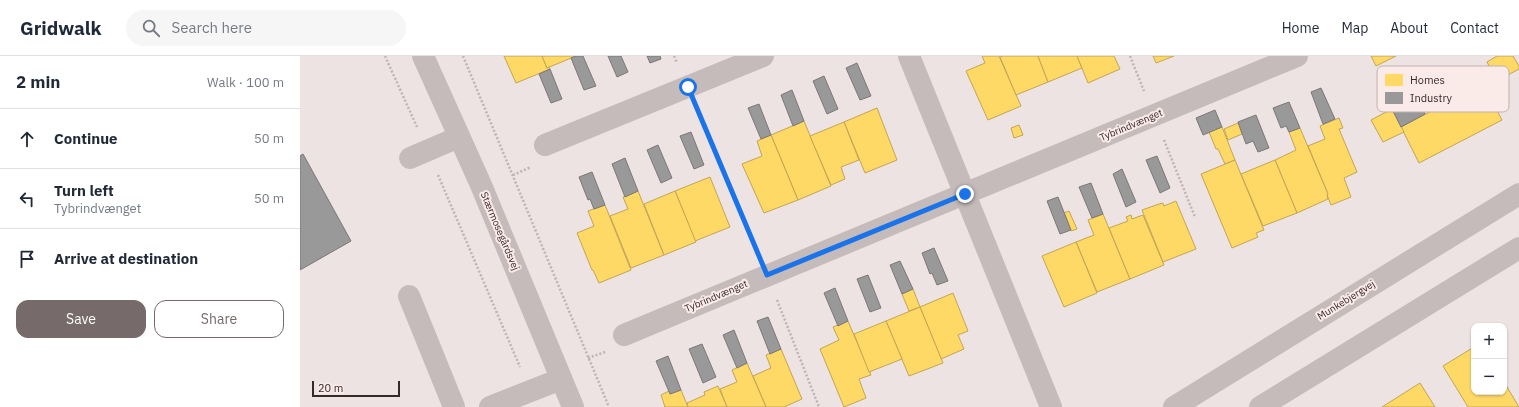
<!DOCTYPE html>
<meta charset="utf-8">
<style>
:root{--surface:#fff;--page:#f6f6f7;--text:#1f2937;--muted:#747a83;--line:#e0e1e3;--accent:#776a6a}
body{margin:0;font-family:"IBM Plex Sans",sans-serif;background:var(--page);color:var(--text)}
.controls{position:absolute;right:12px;bottom:12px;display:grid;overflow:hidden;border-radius:8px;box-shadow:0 1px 3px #0004}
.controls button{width:36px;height:36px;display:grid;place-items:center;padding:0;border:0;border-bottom:1px solid var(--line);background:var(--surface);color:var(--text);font:20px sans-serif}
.scale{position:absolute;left:12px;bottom:10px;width:88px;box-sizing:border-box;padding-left:4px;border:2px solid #37292a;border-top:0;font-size:11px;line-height:14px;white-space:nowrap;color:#37292a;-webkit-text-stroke:3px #faebe9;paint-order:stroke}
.stop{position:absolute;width:12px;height:12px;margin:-9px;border:3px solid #1a73e8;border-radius:50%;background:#fff}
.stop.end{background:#1a73e8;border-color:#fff;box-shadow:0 1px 4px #0008}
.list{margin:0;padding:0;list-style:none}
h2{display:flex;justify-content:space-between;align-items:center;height:52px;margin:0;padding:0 16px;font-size:17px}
h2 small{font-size:13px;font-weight:400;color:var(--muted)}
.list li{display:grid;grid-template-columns:26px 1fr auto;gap:12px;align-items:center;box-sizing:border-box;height:60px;padding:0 16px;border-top:1px solid var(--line)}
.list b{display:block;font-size:15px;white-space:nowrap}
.list p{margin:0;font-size:13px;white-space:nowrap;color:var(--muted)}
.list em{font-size:13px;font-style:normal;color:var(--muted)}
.actions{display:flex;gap:8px;padding:12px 16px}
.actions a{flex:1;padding:9px 0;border:1px solid var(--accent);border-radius:12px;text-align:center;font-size:14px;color:var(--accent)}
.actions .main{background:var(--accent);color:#fff}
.icon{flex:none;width:22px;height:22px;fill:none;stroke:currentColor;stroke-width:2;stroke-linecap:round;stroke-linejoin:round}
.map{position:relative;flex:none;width:1219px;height:351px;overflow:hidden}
header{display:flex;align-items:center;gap:24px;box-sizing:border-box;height:56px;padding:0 20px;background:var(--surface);border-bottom:1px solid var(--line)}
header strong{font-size:19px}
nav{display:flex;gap:22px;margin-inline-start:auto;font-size:14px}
.search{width:280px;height:36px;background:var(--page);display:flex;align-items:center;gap:10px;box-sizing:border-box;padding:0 14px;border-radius:22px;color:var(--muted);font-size:15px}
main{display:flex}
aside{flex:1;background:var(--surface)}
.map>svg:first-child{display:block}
.homes{fill:#ffd966;stroke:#c3a454}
.industry{fill:#999;stroke:#7c7778}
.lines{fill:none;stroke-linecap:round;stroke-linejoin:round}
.path{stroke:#bfb3b3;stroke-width:2.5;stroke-dasharray:2 2;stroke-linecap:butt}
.minor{stroke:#c6bbbb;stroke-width:22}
.route{stroke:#1a73e8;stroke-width:5}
.labels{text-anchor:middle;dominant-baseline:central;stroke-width:4;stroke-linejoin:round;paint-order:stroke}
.street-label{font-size:10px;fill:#37292a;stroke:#faebe9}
.key{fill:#faebe9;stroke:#c0b1b0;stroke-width:1}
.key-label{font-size:11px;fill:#37292a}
</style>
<header>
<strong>Gridwalk</strong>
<div class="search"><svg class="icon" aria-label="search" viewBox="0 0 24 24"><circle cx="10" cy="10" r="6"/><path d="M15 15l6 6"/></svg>Search here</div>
<nav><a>Home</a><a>Map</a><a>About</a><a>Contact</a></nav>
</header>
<main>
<aside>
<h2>2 min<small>Walk · 100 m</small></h2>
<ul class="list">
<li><svg class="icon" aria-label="ahead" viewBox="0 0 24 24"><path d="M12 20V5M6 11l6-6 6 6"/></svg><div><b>Continue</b></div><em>50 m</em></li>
<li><svg class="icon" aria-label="left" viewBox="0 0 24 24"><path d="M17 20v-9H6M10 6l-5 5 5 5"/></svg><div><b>Turn left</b><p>Tybrindvænget</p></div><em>50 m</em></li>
<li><svg class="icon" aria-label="arrive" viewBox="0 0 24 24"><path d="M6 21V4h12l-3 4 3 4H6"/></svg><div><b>Arrive at destination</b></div></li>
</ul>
<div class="actions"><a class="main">Save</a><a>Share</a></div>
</aside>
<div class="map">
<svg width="1219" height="351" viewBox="0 0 1219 351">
<rect width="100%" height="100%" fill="#ede3e2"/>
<g class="homes">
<path d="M204 0H242L247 12 249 11 250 13 216 27Z"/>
<path d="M242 0H276L247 12Z"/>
<path d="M682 0H699L721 50 688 64 666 15 685 7Z"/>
<path d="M703 0H738L748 26 716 39 700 1Z"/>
<path d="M738 0H777L782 12 748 26Z"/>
<path d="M777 0H814L820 13 788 27Z"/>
<path d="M853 0H874L856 7Z"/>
<path d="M1071 0H1096L1076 10Z"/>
<path d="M1197 0H1213L1219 10V13L1197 25 1187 6Z"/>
<path d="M1183 28 1202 64 1119 107 1101 71Z"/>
<path d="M577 52 597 104 565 117 544 66Z"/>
<path d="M1092 53 1104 76 1083 86 1071 64Z"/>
<path d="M1039 62 1043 72 1039 73 1057 116 1044 122 1051 141 1031 149 1027 139 1028 138 1008 90 1025 83 1020 70Z"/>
<path d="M504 65 531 130 498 144 471 79Z"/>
<path d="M544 66 559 104 541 111 545 123 531 129 510 80Z"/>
<path d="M938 67 942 78 928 84 924 73Z"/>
<path d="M719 69 723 79 714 82 711 72Z"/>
<path d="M922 71 935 104 925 108 918 93H916L909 76Z"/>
<path d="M1000 72 1028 138 1027 139 1028 143 997 157 975 104 996 94 989 76Z"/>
<path d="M471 79 498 144 464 157 442 108 462 100 457 85Z"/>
<path d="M935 104 964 174 956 177 958 181 932 192 901 118Z"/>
<path d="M975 104 997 157 963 170 941 118Z"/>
<path d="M410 121 430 171 395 185 375 135Z"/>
<path d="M338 135 364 199 331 212 310 160 328 153 323 141Z"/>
<path d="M375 135 396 186 364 199 344 148Z"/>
<path d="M876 145 896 193 863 206 842 154 859 148 863 147 864 150Z"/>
<path d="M305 149 331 214 299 227 293 214H292L277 177 294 170 288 155Z"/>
<path d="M769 155 777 173 771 175 764 157Z"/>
<path d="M803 158 830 223 797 236 776 186 794 179 788 164Z"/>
<path d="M831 159 832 163 843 159 864 209 830 223 809 172 828 165 826 161Z"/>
<path d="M776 186 797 237 764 251 742 200Z"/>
<path d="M613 233 620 251 609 255 602 238Z"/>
<path d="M653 237 668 275 658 279 664 293 641 303 620 251Z"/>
<path d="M620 251 643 307 609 320 586 265Z"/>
<path d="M548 265 571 319 559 323 566 342 544 351 520 293 539 284 533 271Z"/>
<path d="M586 265 602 303 569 316 554 278Z"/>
<path d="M1174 291V336H1204V326L1219 351H1168L1143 310Z"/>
<path d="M481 293 502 343 484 351H466L453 320 471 312 466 299Z"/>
<path d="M447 307 466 351H427L420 333 437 326 432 314Z"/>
<path d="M1120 327 1135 351H1082Z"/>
<path d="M418 330 427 351H388L387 347 405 339 404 336Z"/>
<path d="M381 334 388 351H365L361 339 369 335 370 338Z"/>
</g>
<g class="industry">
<path d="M276 0H283L296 30 284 34 271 2Z"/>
<path d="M308 0H321L328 16 317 21Z"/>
<path d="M347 0H360L361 3 350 7Z"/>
<path d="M557 7 571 40 560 44 546 12Z"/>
<path d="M250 13 262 43 251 47 239 18Z"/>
<path d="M524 20 538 53 527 58 513 25Z"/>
<path d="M1021 32 1035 63 1023 68 1011 36Z"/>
<path d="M492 34 504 65 493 70 481 39Z"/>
<path d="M1116 41 1125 58 1101 71 1092 53Z"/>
<path d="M989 46 1000 72 989 76 986 70 981 72 973 52Z"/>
<path d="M459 48 471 79 461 83 448 52Z"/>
<path d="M915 54 922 71 903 79 896 62Z"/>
<path d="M956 59 969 92 958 96 953 85 946 88 938 66Z"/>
<path d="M391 76 404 109 394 113 380 80Z"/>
<path d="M358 89 372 122 361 127 347 94Z"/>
<path d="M3 98 51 185 0 214V100Z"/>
<path d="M857 100 870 132 860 137 846 104Z"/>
<path d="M325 102 338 135 325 141 312 108Z"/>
<path d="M822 113 836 146 826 151 813 118Z"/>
<path d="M292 116 305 149 294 153 290 143 288 144 279 121Z"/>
<path d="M791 127 803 158 792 162 779 131Z"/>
<path d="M758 141 771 174 760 178 747 145Z"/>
<path d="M634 192 648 225 637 229 632 217 630 218 622 197Z"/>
<path d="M600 205 613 233 602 238 590 209Z"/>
<path d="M568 219 581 252 570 256 557 223Z"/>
<path d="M535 232 548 265 538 270 524 237Z"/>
<path d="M468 261 481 293 470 298 457 265Z"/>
<path d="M434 274 447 307 437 312 423 279Z"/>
<path d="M402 288 416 321 403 327 389 293Z"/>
<path d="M368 300 381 334 370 338 356 305Z"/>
</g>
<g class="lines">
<g class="path">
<path d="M85 0 117 71"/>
<path d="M163 0 309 351"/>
<path d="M374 0 377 7"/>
<path d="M830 0 844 35"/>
<path d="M398 56 457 195"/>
<path d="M864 84 895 161"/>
<path d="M138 119 220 311"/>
<path d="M213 119 231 111"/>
<path d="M477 244 519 351"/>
<path d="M288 302 305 296"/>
</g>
<g class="minor">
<path d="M123 0 181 129 273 351"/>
<path d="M609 0 751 351"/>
<path d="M245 89 463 0"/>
<path d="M110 102 159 81"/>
<path d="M109 240 154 351"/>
<path d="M324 279 997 0"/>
<path d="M190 351 261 323"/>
<path d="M874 351 1219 138"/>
<path d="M960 351 1219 192"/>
</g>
</g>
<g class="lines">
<path class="route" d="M388 31 467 219 665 138"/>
</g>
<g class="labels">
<g class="street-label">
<text transform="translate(831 69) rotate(-23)">Tybrindvænget</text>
<text transform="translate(200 175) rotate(67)">Stærmosegårdsvej</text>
<text transform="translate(416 240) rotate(-23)">Tybrindvænget</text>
<text transform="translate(1046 244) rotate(-32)">Munkebjergvej</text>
</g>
</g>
<rect x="1077" y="10" width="132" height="46" rx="6" class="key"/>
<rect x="1085" y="18" width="18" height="12" fill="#ffd966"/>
<rect x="1085" y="36" width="18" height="12" fill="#999"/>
<g class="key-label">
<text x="1110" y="28">Homes</text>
<text x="1110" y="46">Industry</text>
</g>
</svg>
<div class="controls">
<button>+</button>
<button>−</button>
</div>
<div class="scale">20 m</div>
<div class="stop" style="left:388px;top:31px"></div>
<div class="stop end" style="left:665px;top:138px"></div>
</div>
</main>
